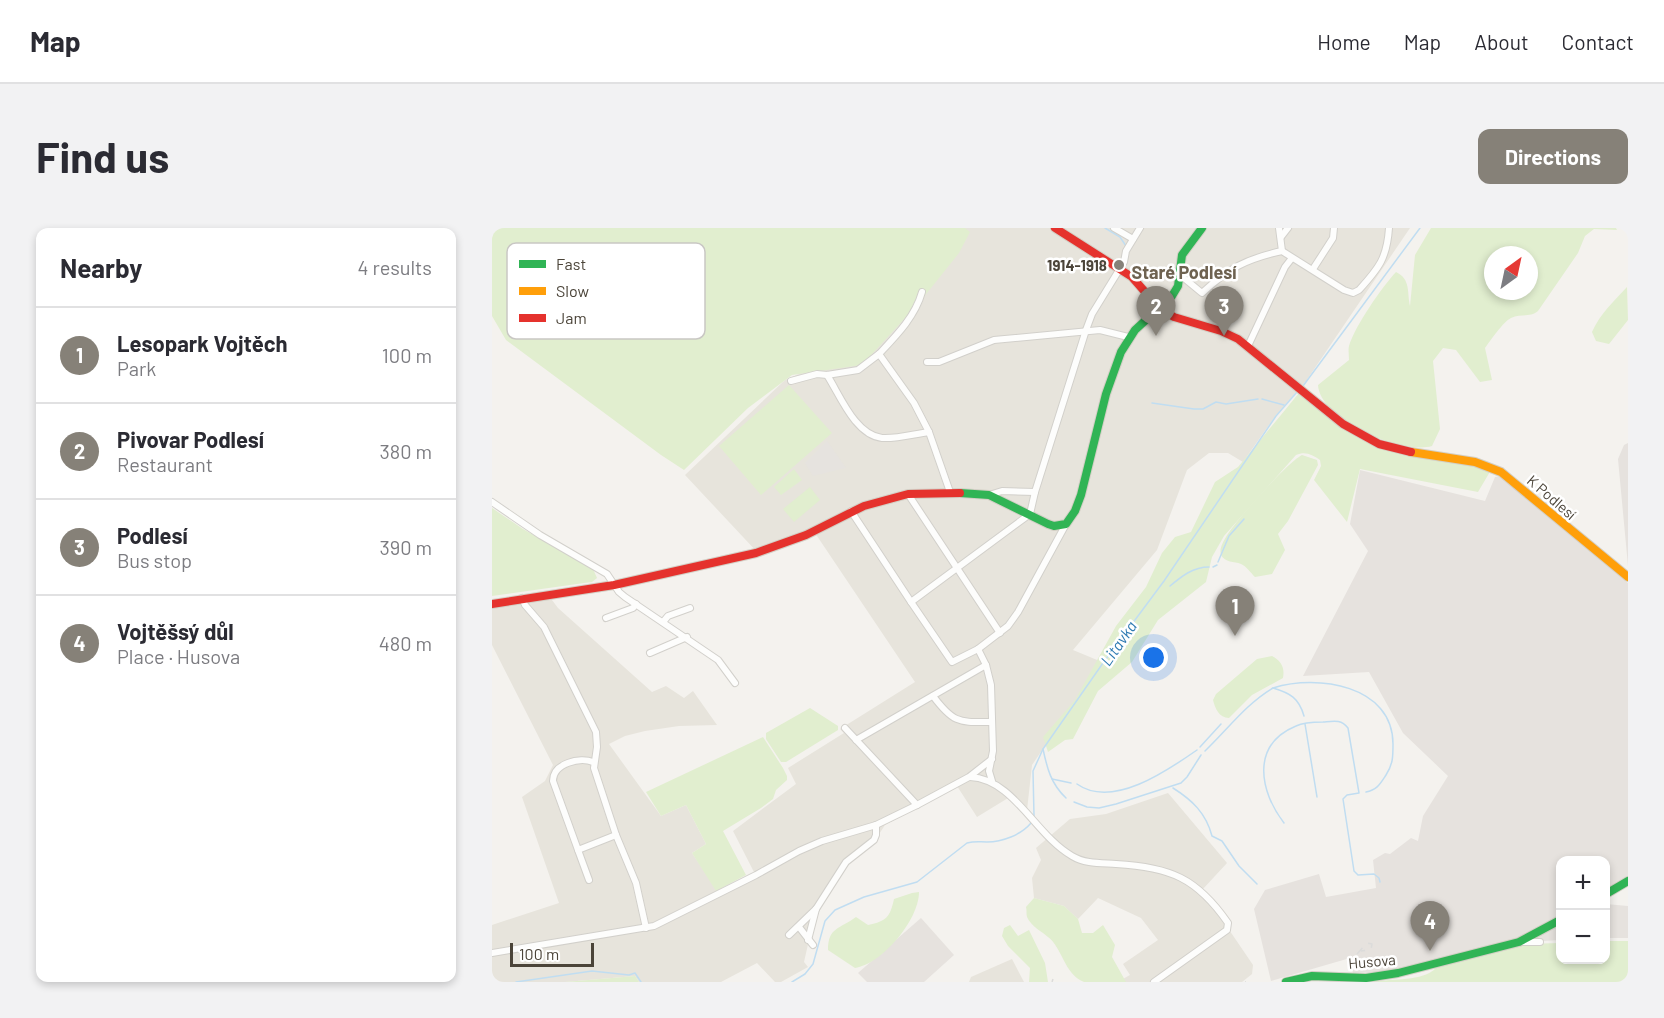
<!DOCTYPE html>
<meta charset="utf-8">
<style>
:root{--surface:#fff;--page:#f2f2f3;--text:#2b2b33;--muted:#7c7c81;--line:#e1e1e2;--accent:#868178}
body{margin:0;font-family:Barlow,sans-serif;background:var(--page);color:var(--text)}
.controls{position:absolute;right:18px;bottom:18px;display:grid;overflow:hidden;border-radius:12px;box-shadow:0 3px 9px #0003}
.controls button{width:54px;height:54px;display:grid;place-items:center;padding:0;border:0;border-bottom:2px solid var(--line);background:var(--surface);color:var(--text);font:30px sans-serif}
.compass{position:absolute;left:992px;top:18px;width:54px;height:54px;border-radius:50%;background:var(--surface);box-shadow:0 3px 9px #0003;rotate:33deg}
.scale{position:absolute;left:18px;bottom:15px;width:84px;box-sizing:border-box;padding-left:6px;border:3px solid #4b4439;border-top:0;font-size:16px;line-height:21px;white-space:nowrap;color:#4b4439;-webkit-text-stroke:4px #fff;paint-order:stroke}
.you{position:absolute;left:662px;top:430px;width:21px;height:21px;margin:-15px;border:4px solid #fff;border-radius:50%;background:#1a73e8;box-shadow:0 0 0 9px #1a73e833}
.badge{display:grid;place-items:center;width:39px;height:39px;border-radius:50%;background:var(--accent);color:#fff;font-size:20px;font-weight:700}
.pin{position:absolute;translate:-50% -50px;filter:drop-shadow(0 2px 3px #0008)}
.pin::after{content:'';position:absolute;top:32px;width:21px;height:18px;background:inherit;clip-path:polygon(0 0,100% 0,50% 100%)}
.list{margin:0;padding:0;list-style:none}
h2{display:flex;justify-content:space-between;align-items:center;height:78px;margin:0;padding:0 24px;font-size:26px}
h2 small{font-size:20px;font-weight:400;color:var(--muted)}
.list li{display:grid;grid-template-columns:39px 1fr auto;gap:18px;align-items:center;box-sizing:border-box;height:96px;padding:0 24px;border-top:2px solid var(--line)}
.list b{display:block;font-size:22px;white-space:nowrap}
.list p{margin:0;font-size:20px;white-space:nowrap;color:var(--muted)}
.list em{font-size:20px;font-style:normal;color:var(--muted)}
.map{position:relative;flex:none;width:1136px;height:754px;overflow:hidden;border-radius:12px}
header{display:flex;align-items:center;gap:36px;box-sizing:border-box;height:84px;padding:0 30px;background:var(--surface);border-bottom:2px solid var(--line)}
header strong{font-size:28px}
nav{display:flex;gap:33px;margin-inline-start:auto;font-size:21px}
.intro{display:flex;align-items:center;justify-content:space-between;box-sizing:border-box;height:144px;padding:0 36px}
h1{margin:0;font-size:42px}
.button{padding:15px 27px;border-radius:12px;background:var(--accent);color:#fff;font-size:21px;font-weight:700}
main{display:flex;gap:36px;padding:0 36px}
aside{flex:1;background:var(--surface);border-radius:12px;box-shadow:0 3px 9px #0003}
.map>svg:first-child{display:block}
.residential{fill:#e7e4dc}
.industrial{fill:#e6e2de}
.green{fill:#e1eecf;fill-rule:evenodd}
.parking{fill:#e6e3df}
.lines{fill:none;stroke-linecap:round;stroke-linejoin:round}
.stream{stroke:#c0ddf1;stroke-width:1.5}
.street-casing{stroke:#d2d0cb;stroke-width:8}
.fast-casing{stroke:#d3cfc5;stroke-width:10}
.slow-casing{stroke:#d3cfc5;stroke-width:10}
.jam-casing{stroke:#d3cfc5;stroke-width:10}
.street{stroke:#fdfdfc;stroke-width:6}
.fast{stroke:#30b455;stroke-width:8}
.slow{stroke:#ff9f0a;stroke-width:8}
.jam{stroke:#e5322d;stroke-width:8}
.rail{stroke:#dbdbda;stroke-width:1.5;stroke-dasharray:8 8;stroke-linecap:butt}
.poi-dot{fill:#868178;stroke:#fff;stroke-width:2}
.labels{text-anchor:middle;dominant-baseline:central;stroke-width:5;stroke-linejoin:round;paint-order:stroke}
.poi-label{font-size:15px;font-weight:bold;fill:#4b4439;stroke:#fff;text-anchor:end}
.street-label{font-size:15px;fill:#4b4439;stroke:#fff}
.water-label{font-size:16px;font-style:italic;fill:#2e7ab2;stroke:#fff}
.quarter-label{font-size:18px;font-weight:bold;fill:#6e6250;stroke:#fff}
.key{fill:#fff;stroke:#c9c7c4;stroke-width:1.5}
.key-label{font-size:16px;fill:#4b4439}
</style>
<header>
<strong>Map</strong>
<nav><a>Home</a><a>Map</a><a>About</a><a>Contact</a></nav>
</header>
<div class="intro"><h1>Find us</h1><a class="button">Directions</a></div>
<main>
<aside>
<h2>Nearby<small>4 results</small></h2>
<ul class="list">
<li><span class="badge">1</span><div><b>Lesopark Vojtěch</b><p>Park</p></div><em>100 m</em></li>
<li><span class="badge">2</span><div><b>Pivovar Podlesí</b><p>Restaurant</p></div><em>380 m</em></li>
<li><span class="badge">3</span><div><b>Podlesí</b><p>Bus stop</p></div><em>390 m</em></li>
<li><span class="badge">4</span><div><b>Vojtěšsý důl</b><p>Place · Husova</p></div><em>480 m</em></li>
</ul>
</aside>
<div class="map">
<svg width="1136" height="754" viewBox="0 0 1136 754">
<rect width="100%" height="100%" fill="#f4f2ee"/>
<g class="residential">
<path d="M471 0H918L814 153 784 187 751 234 736 225H717L695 242 665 322 581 422 610 434 540 537 535 582 521 567 485 589 465 558 393 597 380 617 362 626 324 681 312 734 316 739 289 754H283L265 735 229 754H147L143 748 73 754H0V697L67 675 30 569 53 553 61 537 0 417V381L57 368 66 380 160 464 174 458 192 470 201 463 225 497 187 498 153 503 133 508 117 516 169 588 194 577 214 616 200 625 225 662 264 648 241 603 304 556 296 540 352 505 348 501 423 454 323 305 266 325 193 247 293 152 371 118Z"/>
<path d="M676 565 735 635 710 662 761 737 760 746 750 754H631L629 752 638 747 631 736 666 712 649 690 606 670 586 691 572 678 542 670 540 650 549 632 544 620 578 591 614 586Z"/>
<path d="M520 731 532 754H477L479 749Z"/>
</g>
<g class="industrial">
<path d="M1136 215V338L1126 231 1132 217Z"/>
<path d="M868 242 993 273 1003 249 1009 248 1136 355V652L1114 665V632H1068V690L1027 713 894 744 861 745 858 730 779 753 762 681 773 662 827 646 834 669 884 660 881 632 893 625 898 626 919 610 926 613 931 588 956 548 911 505 877 444 811 448 876 323 858 296Z"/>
<path d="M1114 676 1136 678V710H1114Z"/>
<path d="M429 690 462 727 432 754H375L366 745Z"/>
<path d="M1068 693V712L1030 714Z"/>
</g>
<g class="green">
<path d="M0 0H473L478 4 467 25 427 75 370 137 300 147 256 180 192 242 169 227 14 112 0 88Z"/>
<path d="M939 0H1124L1125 2 1102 1 1093 8 1086 25 1046 83C1038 90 1029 85 1019 90 1011 94 999 112 993 120L1000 152 988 154 964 122 951 120 941 133 948 201 940 218C910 227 828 192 826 157L857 132C857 127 856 122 857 118 863 98 890 59 904 44 919 51 915 65 918 78L923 27ZM1001 27H1037V63H1001Z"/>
<path d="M1135 59 1136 92 1117 116 1104 113 1100 104C1108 86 1122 73 1135 59Z"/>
<path d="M297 157 340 205 269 267 227 218Z"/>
<path d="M807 165 889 220 999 242 986 264 868 241 855 294 822 252 829 238 828 232C820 227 814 223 804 227L732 308 720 329 714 354 666 392 640 434 606 463 581 511 573 512 556 524 551 509 583 472 624 398 654 359 670 325 683 309 699 304 723 254 746 239Z"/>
<path d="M810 227 825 232 826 237 796 293 786 306 793 322 780 346 763 349C759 345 754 338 749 336 742 333 733 335 729 327 727 321 731 314 734 309 742 294 797 233 810 227Z"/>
<path d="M302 241 310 252 289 267 282 259Z"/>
<path d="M318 259 328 272 302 294 291 281Z"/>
<path d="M0 280 31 301 101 341 105 350 100 354 92 355 0 368Z"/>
<path d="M780 428C789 433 793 439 791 450L760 467 737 490C727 490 723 480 721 472L724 466 765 431Z"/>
<path d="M318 480 346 498V502L294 534H289L274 511V505Z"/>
<path d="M271 509 291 540 295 548V552L284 562 281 571 269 580 231 603 254 647 224 663 200 625 214 616 194 577 169 588 154 564Z"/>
<path d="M427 664C427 692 390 736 363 740L336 722C336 699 348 701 364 689L376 697C395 693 398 689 402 671L420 665Z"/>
<path d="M542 670 572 678 586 691 590 705H601L611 697 623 717 620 729 634 754H592C572 746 570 719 556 709 549 703 539 698 535 689 534 686 535 682 534 679Z"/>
<path d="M518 697 526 708 537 702 553 735 556 754H537L538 740 516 718 510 708 512 700Z"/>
<path d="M1114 713H1136V754H881C901 750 930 754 944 740L1029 716 1068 715V732H1114Z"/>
<path d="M143 748 147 754H73Z"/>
</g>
<path class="parking" d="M335 213 354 240 321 248 313 235Z"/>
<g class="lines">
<g class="stream">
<path d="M613 0 628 9 634 18"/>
<path d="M811 158 928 0"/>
<path d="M770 171 792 177"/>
<path d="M660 175 702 181H711L724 174 734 176 766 171"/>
<path d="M726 334 737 308 752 291"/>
<path d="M721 339 725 337"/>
<path d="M678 358C690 348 701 339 717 339"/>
<path d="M781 460C825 446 901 457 901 516 901 529 901 536 894 547 888 556 885 562 874 564"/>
<path d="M813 496 825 569"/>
<path d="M708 519 729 496"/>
<path d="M551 521C555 540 559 556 574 570"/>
<path d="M713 523C736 501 754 476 781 460 798 465 807 470 812 488"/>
<path d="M560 551 579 555"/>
<path d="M585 556C620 581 675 543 705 522"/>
<path d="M681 560C700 572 714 585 720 608L730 613 747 638 765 656"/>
<path d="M582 574 595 579 607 580 624 576 689 555 695 549 709 527"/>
<path d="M542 588 541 543 551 521 611 435 672 353 784 188 805 164"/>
<path d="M792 595C768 564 758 517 804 498 812 494 822 494 831 494 842 493 849 491 856 500L867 565 855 567 851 571 862 643 866 647 882 646 887 650 888 654"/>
<path d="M24 754 100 743 137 747 143 745 149 754"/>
<path d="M300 754 313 746 321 736 333 693 343 682 372 669 425 654 475 615C483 613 487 614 495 614 510 614 529 607 539 595"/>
</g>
<g class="street-casing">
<g id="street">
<path d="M622 0 641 11"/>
<path d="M787 0 790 23"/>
<path d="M789 9 796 0"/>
<path d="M821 41 841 10 842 0"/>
<path d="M687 46 710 65C737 40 754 31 790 23L852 62 861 65 867 62C887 40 895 30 897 0"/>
<path d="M756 118 793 39 800 30"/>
<path d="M387 126C404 108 423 89 430 64"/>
<path d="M435 134H447L502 112 608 102 636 109"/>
<path d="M335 147C348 167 363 207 390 210 405 211 422 206 437 204"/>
<path d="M299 153 325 146 335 147 366 142 387 126 422 175 437 204 458 264"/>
<path d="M416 266 508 405"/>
<path d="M497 267 510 263 543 264"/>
<path d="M0 274 48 307 115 346 127 364 133 369 226 432 243 455"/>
<path d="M359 283 419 374"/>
<path d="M30 370 33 377 52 399 104 504 105 519 102 540 124 607 144 655 154 700"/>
<path d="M114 390 141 380 144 376"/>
<path d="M171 394 176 388 198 380"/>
<path d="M486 421 460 434 419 374 538 286 543 264 594 102 600 86 632 34 634 23 648 0"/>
<path d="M158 425 195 409"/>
<path d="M441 468C462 496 467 494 500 494"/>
<path d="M353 500 425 577"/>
<path d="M364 512 494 437"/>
<path d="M101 534C88 529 61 535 61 553L86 622 124 607"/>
<path d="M478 549C522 551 543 607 580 628 593 636 609 635 624 636 678 639 705 650 736 695L735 702 662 754"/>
<path d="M500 553 497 543 501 523 499 457 494 437 486 421 516 398 526 384 574 296"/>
<path d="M86 622 97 652"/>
<path d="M307 699 321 717"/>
<path d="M297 707 324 681"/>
<path d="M316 712 324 681 354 634 382 612 384 607V597"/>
<path d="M1027 714H1048"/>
<path d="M0 725 162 698 264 647 307 623 330 613 384 597 425 577 477 549 500 531"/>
</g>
</g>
<g class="fast-casing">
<g id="fast">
<path d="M468 265 497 267 556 296 562 298 574 296 583 283 589 267 614 166 629 124 643 102 680 68 686 58 690 27 710 0"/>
<path d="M1114 666 1136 653"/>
<path d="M794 754 820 748 874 750 906 745 1027 714 1068 692"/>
</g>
</g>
<g class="slow-casing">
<path id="slow" d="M919 224 983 234 1009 244 1136 349"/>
</g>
<g class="jam-casing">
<g id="jam">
<path d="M563 0 640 49 668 81 682 89 729 103 746 111 851 196 887 216 919 224"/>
<path d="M0 376 122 357 264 325 314 307 372 278 416 266 468 265"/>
</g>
</g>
<use href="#street" class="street"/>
<use href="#fast" class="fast"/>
<use href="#slow" class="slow"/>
<use href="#jam" class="jam"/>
<g class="rail">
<path d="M865 726 875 715 880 716 879 722 869 723"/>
<path d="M560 754 561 751"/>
<path d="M753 754H754"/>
</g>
</g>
<circle class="poi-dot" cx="627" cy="37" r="6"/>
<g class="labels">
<g class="poi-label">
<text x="615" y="37">1914-1918</text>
</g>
<g class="street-label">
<text transform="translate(1060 269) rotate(41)">K Podlesí</text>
<text transform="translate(880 733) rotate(-5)">Husova</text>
</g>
<g class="water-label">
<text transform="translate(626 415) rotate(-55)">Litavka</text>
</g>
<g class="quarter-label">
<text x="692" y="44">Staré Podlesí</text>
</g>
</g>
<rect x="15" y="15" width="198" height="96" rx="9" class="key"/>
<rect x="27" y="32" width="27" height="8" fill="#30b455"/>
<rect x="27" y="59" width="27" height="8" fill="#ff9f0a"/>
<rect x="27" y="86" width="27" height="8" fill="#e5322d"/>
<g class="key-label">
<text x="64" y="42">Fast</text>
<text x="64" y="69">Slow</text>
<text x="64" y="96">Jam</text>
</g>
</svg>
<div class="controls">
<button>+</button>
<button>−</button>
</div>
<svg class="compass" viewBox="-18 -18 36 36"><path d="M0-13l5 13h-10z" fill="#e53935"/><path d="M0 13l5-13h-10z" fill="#7c7c81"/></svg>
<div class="scale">100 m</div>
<div class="you"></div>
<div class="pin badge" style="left:743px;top:408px">1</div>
<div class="pin badge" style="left:664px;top:108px">2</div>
<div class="pin badge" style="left:732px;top:108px">3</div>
<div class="pin badge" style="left:938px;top:723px">4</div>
</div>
</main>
